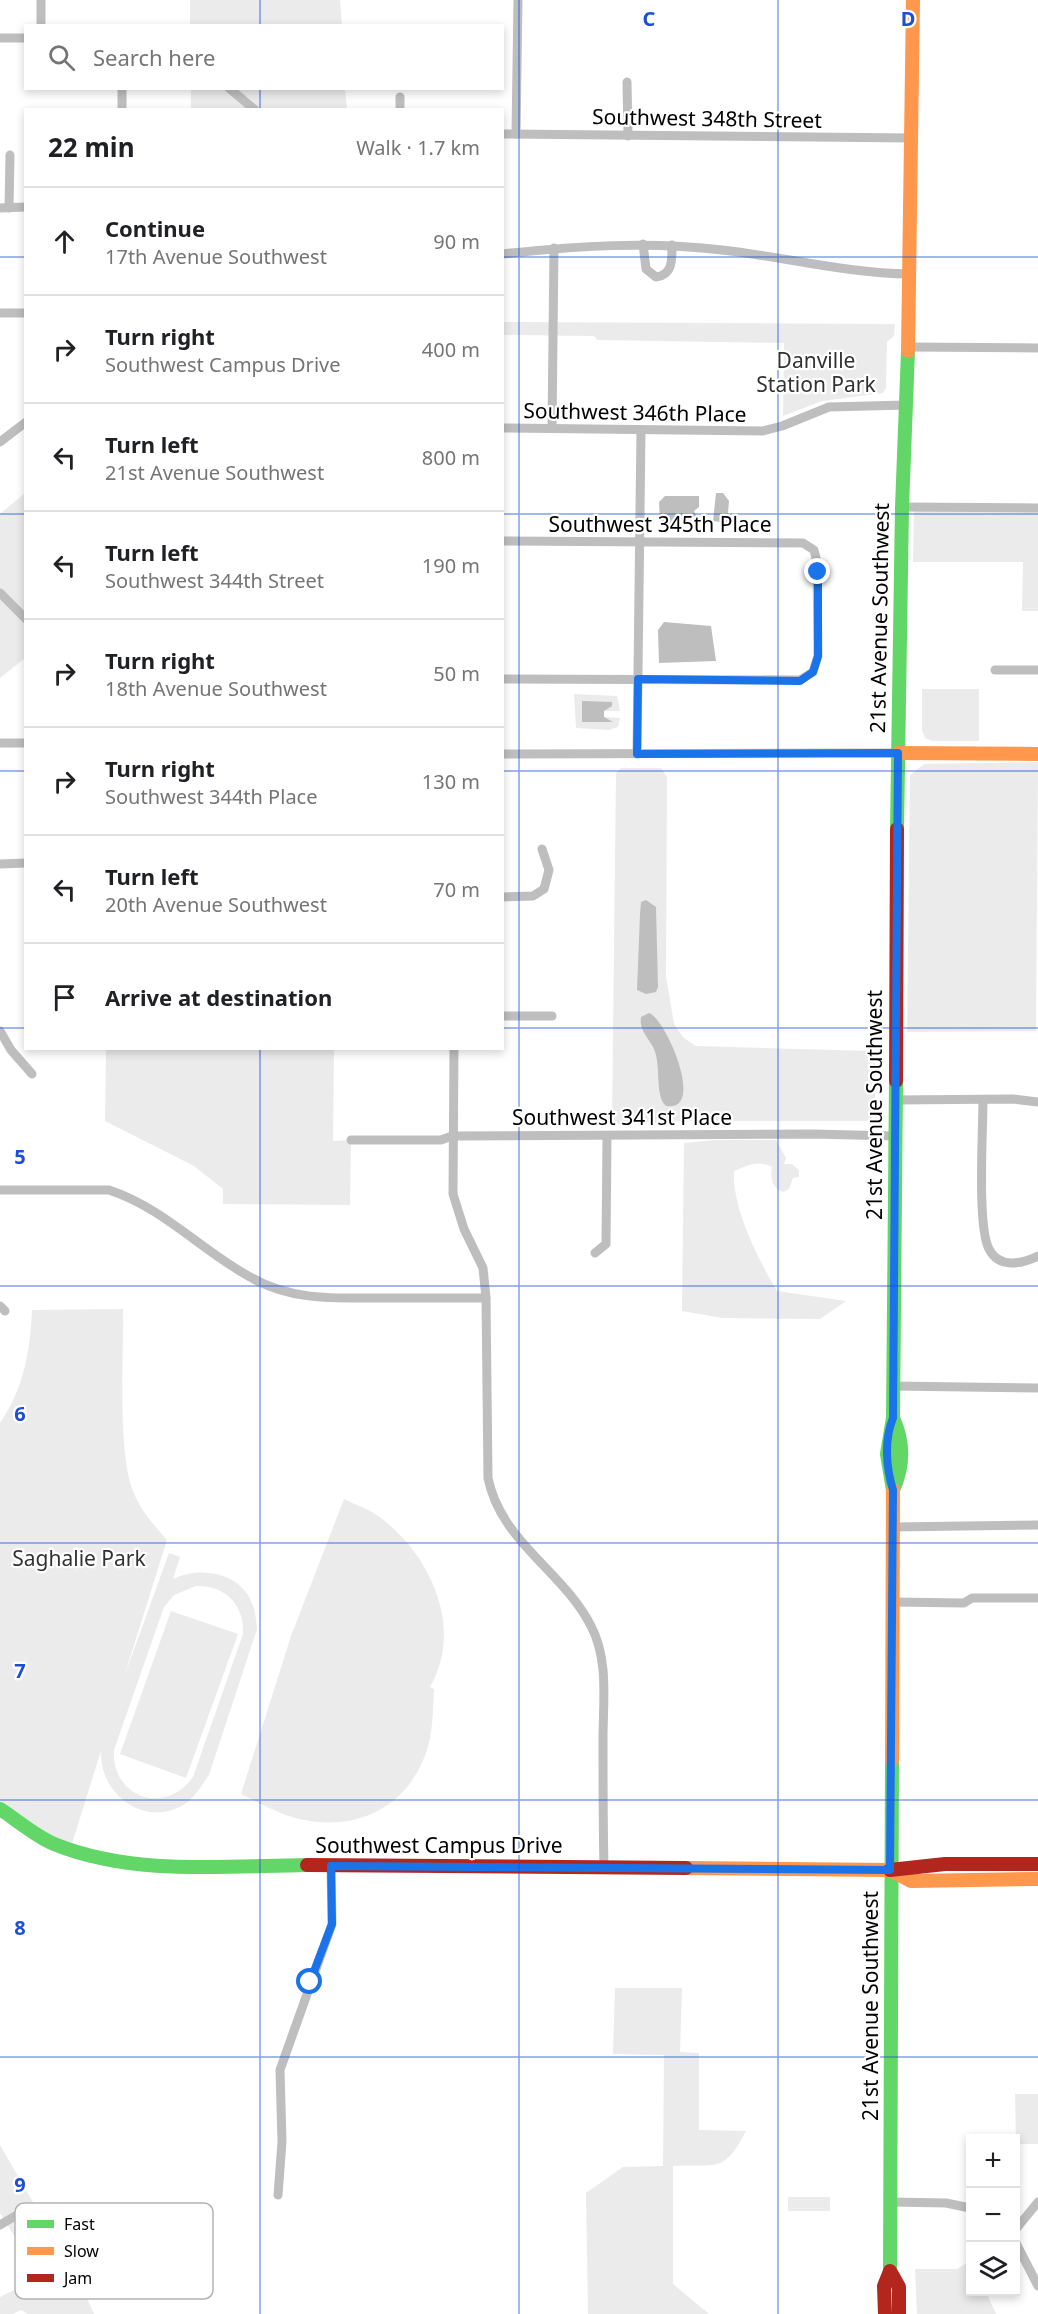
<!DOCTYPE html>
<meta charset="utf-8">
<style>
:root{--surface:#fff;--page:#f2f2f2;--text:#202124;--muted:#757577;--line:#e0e0e0}
body{margin:0;font-family:"Noto Sans",sans-serif;background:var(--page);color:var(--text)}
.controls{position:absolute;right:18px;bottom:18px;display:grid;overflow:hidden;border-radius:0px;box-shadow:0 3px 9px #0003}
.controls button{width:54px;height:54px;display:grid;place-items:center;padding:0;border:0;border-bottom:2px solid var(--line);background:var(--surface);color:var(--text);font:30px sans-serif}
.stop{position:absolute;width:18px;height:18px;margin:-14px;border:4px solid #1a73e8;border-radius:50%;background:#fff}
.stop.end{background:#1a73e8;border-color:#fff;box-shadow:0 2px 6px #0008}
.list{margin:0;padding:0;list-style:none}
h2{display:flex;justify-content:space-between;align-items:center;height:78px;margin:0;padding:0 24px;font-size:26px}
h2 small{font-size:20px;font-weight:400;color:var(--muted)}
.list li{display:grid;grid-template-columns:39px 1fr auto;gap:18px;align-items:center;box-sizing:border-box;height:108px;padding:0 24px;border-top:2px solid var(--line)}
.list b{display:block;font-size:22px;white-space:nowrap}
.list p{margin:0;font-size:20px;white-space:nowrap;color:var(--muted)}
.list em{font-size:20px;font-style:normal;color:var(--muted)}
.icon{flex:none;width:33px;height:33px;fill:none;stroke:currentColor;stroke-width:2;stroke-linecap:round;stroke-linejoin:round}
.map{position:relative;flex:none;width:1038px;height:2314px;overflow:hidden}
.search{position:absolute;background:var(--surface);box-shadow:0 3px 9px #0003;left:24px;top:24px;width:480px;height:66px;display:flex;align-items:center;gap:15px;box-sizing:border-box;padding:0 21px;border-radius:0px;color:var(--muted);font-size:22px}
.panel{position:absolute;background:var(--surface);box-shadow:0 3px 9px #0003;left:24px;top:108px;width:480px;height:942px;border-radius:0px}
.map>svg:first-child{display:block}
.green{fill:#ebebeb;fill-rule:evenodd}
.water{fill:#bebebe}
.lines{fill:none;stroke-linecap:round;stroke-linejoin:round}
.street{stroke:#bebebe;stroke-width:9}
.fast{stroke:#63d668;stroke-width:14}
.slow{stroke:#ff974d;stroke-width:14}
.jam{stroke:#b3261e;stroke-width:14}
.route{stroke:#1a73e8;stroke-width:8}
.grid{fill:none;stroke:#1d4ed8;stroke-width:1.5;stroke-opacity:0.55}
.labels{text-anchor:middle;dominant-baseline:central;stroke-width:4.5;stroke-linejoin:round;paint-order:stroke}
.street-label{font-size:21px;fill:#000;stroke:#fff}
.park-label{font-size:21px;fill:#323232;stroke:#fff}
.key{fill:#fff;stroke:#b2b2b2;stroke-width:1.5}
.key-label{font-size:16px;fill:#000}
.grid-label{font-size:20px;text-anchor:middle;font-weight:bold;fill:#1d4ed8;stroke:#fff;stroke-width:4.5;stroke-linejoin:round;paint-order:stroke}
</style>
<div class="map">
<svg width="1038" height="2314" viewBox="0 0 1038 2314">
<rect width="100%" height="100%" fill="#fff"/>
<g class="green">
<path d="M190 0H340L342 25H190Z"/>
<path d="M191 89H345L347 109H191Z"/>
<path d="M503 322 895 324 894 336 887 342 886 388 883 393 822 401 783 416 784 343 597 340 594 336 503 335Z"/>
<path d="M25 493V658L0 678V514Z"/>
<path d="M914 507 1038 508V611H1022L1023 562H913Z"/>
<path d="M922 689H979V741H932L925 738 922 730Z"/>
<path d="M574 694 617 696 620 711H604V717L620 718 618 727 609 730 576 728Z"/>
<path d="M1038 762 1036 1031 907 1032 910 775 924 764Z"/>
<path d="M621 768H661L667 777 666 976 674 1024 684 1038 696 1046 872 1051 875 1052V1113L871 1121H664L657 1123 639 1121 643 1124H612L616 773Z"/>
<path d="M106 1049H334L333 1141 351 1140 350 1205 223 1204V1189L194 1166 105 1121Z"/>
<path d="M715 1140H776L786 1158 784 1164H792L799 1170V1177L793 1178 789 1189 783 1192C772 1189 770 1177 772 1167 756 1159 746 1167 734 1171 732 1208 758 1259 777 1291L846 1301 820 1319 723 1318 682 1311 684 1143Z"/>
<path d="M123 1309C124 1355 117 1450 133 1491 140 1510 154 1525 167 1540L124 1677 169 1553 180 1557 173 1579C201 1565 243 1573 253 1606 256 1613 256 1622 257 1629L209 1775C202 1785 195 1797 185 1804 145 1829 99 1794 101 1751L70 1850 0 1809V1423C24 1388 30 1352 32 1310ZM196 1586C225 1585 245 1605 243 1634L193 1777C166 1816 111 1798 114 1750L164 1607 174 1595Z"/>
<path d="M344 1499C356 1505 371 1510 381 1518 431 1556 464 1628 430 1687L434 1689C433 1710 433 1733 426 1753 404 1815 343 1836 283 1814 269 1808 255 1801 241 1794L291 1636Z"/>
<path d="M171 1611 238 1634 186 1778 120 1754Z"/>
<path d="M615 1988H682L680 2052 699 2053V2130L746 2131C723 2175 717 2163 673 2166V2284L709 2314H588L586 2193 623 2167 663 2166 664 2055 613 2054Z"/>
<path d="M1015 2094H1038V2144H1016Z"/>
<path d="M0 2145 82 2287 94 2314H28L21 2310 13 2314H0V2297L40 2277 0 2213Z"/>
<rect x="788" y="2197" width="42" height="14"/>
<path d="M970 2261V2292H986L996 2314H917L915 2269H957Z"/>
</g>
<g class="water">
<path d="M716 493H723L729 501 727 523 713 521Z"/>
<path d="M665 496H699V507L694 511 699 521 664 524 660 522 659 502Z"/>
<path d="M664 622 711 626 716 661 659 663 658 630Z"/>
<path d="M582 701 612 702V706L604 711V717L613 722H582Z"/>
<path d="M646 900 656 907 658 987 656 992 646 994 637 990 640 914 641 902Z"/>
<path d="M649 1013C665 1017 707 1113 666 1106 654 1096 662 1063 653 1047 648 1037 639 1030 641 1017Z"/>
</g>
<g class="lines">
<g class="street">
<path d="M41 26V0"/>
<path d="M0 38H26"/>
<path d="M627 82 628 136"/>
<path d="M229 88 255 110"/>
<path d="M122 110V88"/>
<path d="M400 110V97"/>
<path d="M502 134 911 138"/>
<path d="M516 134 518 0"/>
<path d="M0 208 26 207"/>
<path d="M9 208 10 155"/>
<path d="M643 244 646 269 656 277C673 275 672 259 672 245"/>
<path d="M502 254C576 246 648 241 722 250 785 257 846 273 909 274"/>
<path d="M0 313H26"/>
<path d="M908 347 1038 348"/>
<path d="M502 428 763 431 782 426 829 407 907 405"/>
<path d="M552 428 554 248"/>
<path d="M0 442 26 422"/>
<path d="M902 507 1038 508"/>
<path d="M502 541 803 543 814 550 817 562 818 656 813 672 800 680 502 679"/>
<path d="M0 593 26 619"/>
<path d="M995 670H1038"/>
<path d="M0 743H26"/>
<path d="M502 754 898 753"/>
<path d="M637 754 641 430"/>
<path d="M0 864 26 863"/>
<path d="M502 897 533 896 544 889 549 870 542 849"/>
<path d="M502 1016H552"/>
<path d="M0 1031 11 1050 32 1074"/>
<path d="M454 1048 453 1194 464 1229 483 1268 486 1298 488 1478C501 1542 563 1571 591 1626 609 1660 603 1702 603 1739 603 1782 603 1825 604 1868"/>
<path d="M895 1100 1013 1099 1038 1102"/>
<path d="M983 1100C983 1130 977 1227 989 1249 999 1269 1022 1264 1038 1256"/>
<path d="M351 1140H441L452 1136 813 1134 895 1136"/>
<path d="M0 1190H109C164 1208 203 1252 252 1278 293 1301 336 1298 381 1298 416 1298 451 1298 486 1298"/>
<path d="M595 1253 606 1244 607 1136"/>
<path d="M0 1306 5 1311"/>
<path d="M893 1386 1038 1388"/>
<path d="M893 1527 1038 1525"/>
<path d="M893 1602 964 1603 972 1598H1038"/>
<path d="M278 2195 282 2142 280 2070 332 1924 331 1866"/>
<path d="M891 2202 946 2203 970 2208"/>
<path d="M0 2225 22 2212"/>
<path d="M1016 2229 1038 2202"/>
<path d="M1016 2243 1038 2286"/>
</g>
<g class="fast">
<path d="M897 829 902 507 908 351"/>
<path d="M893 1418C904 1442 904 1466 893 1490L887 1454 893 1418 896 1081"/>
<path d="M0 1809C17 1820 35 1836 54 1844 133 1876 223 1866 307 1865"/>
<path d="M890 2271 892 1760"/>
</g>
<g class="slow">
<path d="M908 351 913 0"/>
<path d="M898 753 1038 754"/>
<path d="M892 1760 893 1490"/>
<path d="M686 1868 890 1870"/>
<path d="M890 1870 911 1881 1038 1879"/>
</g>
<g class="jam">
<path d="M896 1081 897 829"/>
<path d="M307 1865 686 1868"/>
<path d="M890 1870 945 1864H1038"/>
<path d="M885 2314 884 2286 890 2271 899 2287V2314"/>
</g>
</g>
<g class="lines">
<path class="route" d="M310 1982 332 1924 331 1866 890 1870 893 1490C886 1467 884 1440 893 1418L898 753 637 754 638 679 800 681 813 672 818 656V572"/>
</g>
<path class="grid" d="M260 0V26M519 0V2314M778 0V2314M260 88V110M0 257H26M502 257H1038M0 514H26M502 514H1038M0 771H26M502 771H1038M0 1028H26M502 1028H1038M260 1048V2314M0 1286H1038M0 1543H1038M0 1800H1038M0 2057H1038"/>
<g class="labels">
<g class="street-label">
<text transform="translate(707 118) rotate(1)">Southwest 348th Street</text>
<text transform="translate(635 412) rotate(1)">Southwest 346th Place</text>
<text x="660" y="524">Southwest 345th Place</text>
<text transform="translate(879 618) rotate(-89)">21st Avenue Southwest</text>
<text transform="translate(874 1105) rotate(-90)">21st Avenue Southwest</text>
<text x="622" y="1117">Southwest 341st Place</text>
<text x="439" y="1845">Southwest Campus Drive</text>
<text transform="translate(870 2006) rotate(-90)">21st Avenue Southwest</text>
</g>
<g class="park-label">
<text x="816" y="360">Danville<tspan x="816" dy="24">Station Park</tspan></text>
<text x="79" y="1558">Saghalie Park</text>
</g>
</g>
<rect x="15" y="2203" width="198" height="96" rx="9" class="key"/>
<rect x="27" y="2220" width="27" height="8" fill="#63d668"/>
<rect x="27" y="2247" width="27" height="8" fill="#ff974d"/>
<rect x="27" y="2274" width="27" height="8" fill="#b3261e"/>
<g class="key-label">
<text x="64" y="2230">Fast</text>
<text x="64" y="2257">Slow</text>
<text x="64" y="2284">Jam</text>
</g>
<g class="grid-label">
<text x="649" y="26">C</text>
<text x="908" y="26">D</text>
<text x="20" y="1164">5</text>
<text x="20" y="1421">6</text>
<text x="20" y="1678">7</text>
<text x="20" y="1935">8</text>
<text x="20" y="2192">9</text>
</g>
</svg>
<div class="controls">
<button>+</button>
<button>−</button>
<button><svg class="icon" aria-label="layers" viewBox="0 0 24 24"><path d="M12 4l9 5-9 5-9-5zM3 14l9 5 9-5"/></svg></button>
</div>
<div class="stop" style="left:310px;top:1982px"></div>
<div class="stop end" style="left:818px;top:572px"></div>
<div class="search"><svg class="icon" aria-label="search" viewBox="0 0 24 24"><circle cx="10" cy="10" r="6"/><path d="M15 15l6 6"/></svg>Search here</div>
<section class="panel">
<h2>22 min<small>Walk · 1.7 km</small></h2>
<ul class="list">
<li><svg class="icon" aria-label="ahead" viewBox="0 0 24 24"><path d="M12 20V5M6 11l6-6 6 6"/></svg><div><b>Continue</b><p>17th Avenue Southwest</p></div><em>90 m</em></li>
<li><svg class="icon" aria-label="right" viewBox="0 0 24 24"><path d="M7 20v-9h11M14 6l5 5-5 5"/></svg><div><b>Turn right</b><p>Southwest Campus Drive</p></div><em>400 m</em></li>
<li><svg class="icon" aria-label="left" viewBox="0 0 24 24"><path d="M17 20v-9H6M10 6l-5 5 5 5"/></svg><div><b>Turn left</b><p>21st Avenue Southwest</p></div><em>800 m</em></li>
<li><svg class="icon" aria-label="left" viewBox="0 0 24 24"><path d="M17 20v-9H6M10 6l-5 5 5 5"/></svg><div><b>Turn left</b><p>Southwest 344th Street</p></div><em>190 m</em></li>
<li><svg class="icon" aria-label="right" viewBox="0 0 24 24"><path d="M7 20v-9h11M14 6l5 5-5 5"/></svg><div><b>Turn right</b><p>18th Avenue Southwest</p></div><em>50 m</em></li>
<li><svg class="icon" aria-label="right" viewBox="0 0 24 24"><path d="M7 20v-9h11M14 6l5 5-5 5"/></svg><div><b>Turn right</b><p>Southwest 344th Place</p></div><em>130 m</em></li>
<li><svg class="icon" aria-label="left" viewBox="0 0 24 24"><path d="M17 20v-9H6M10 6l-5 5 5 5"/></svg><div><b>Turn left</b><p>20th Avenue Southwest</p></div><em>70 m</em></li>
<li><svg class="icon" aria-label="arrive" viewBox="0 0 24 24"><path d="M6 21V4h12l-3 4 3 4H6"/></svg><div><b>Arrive at destination</b></div></li>
</ul>
</section>
</div>
